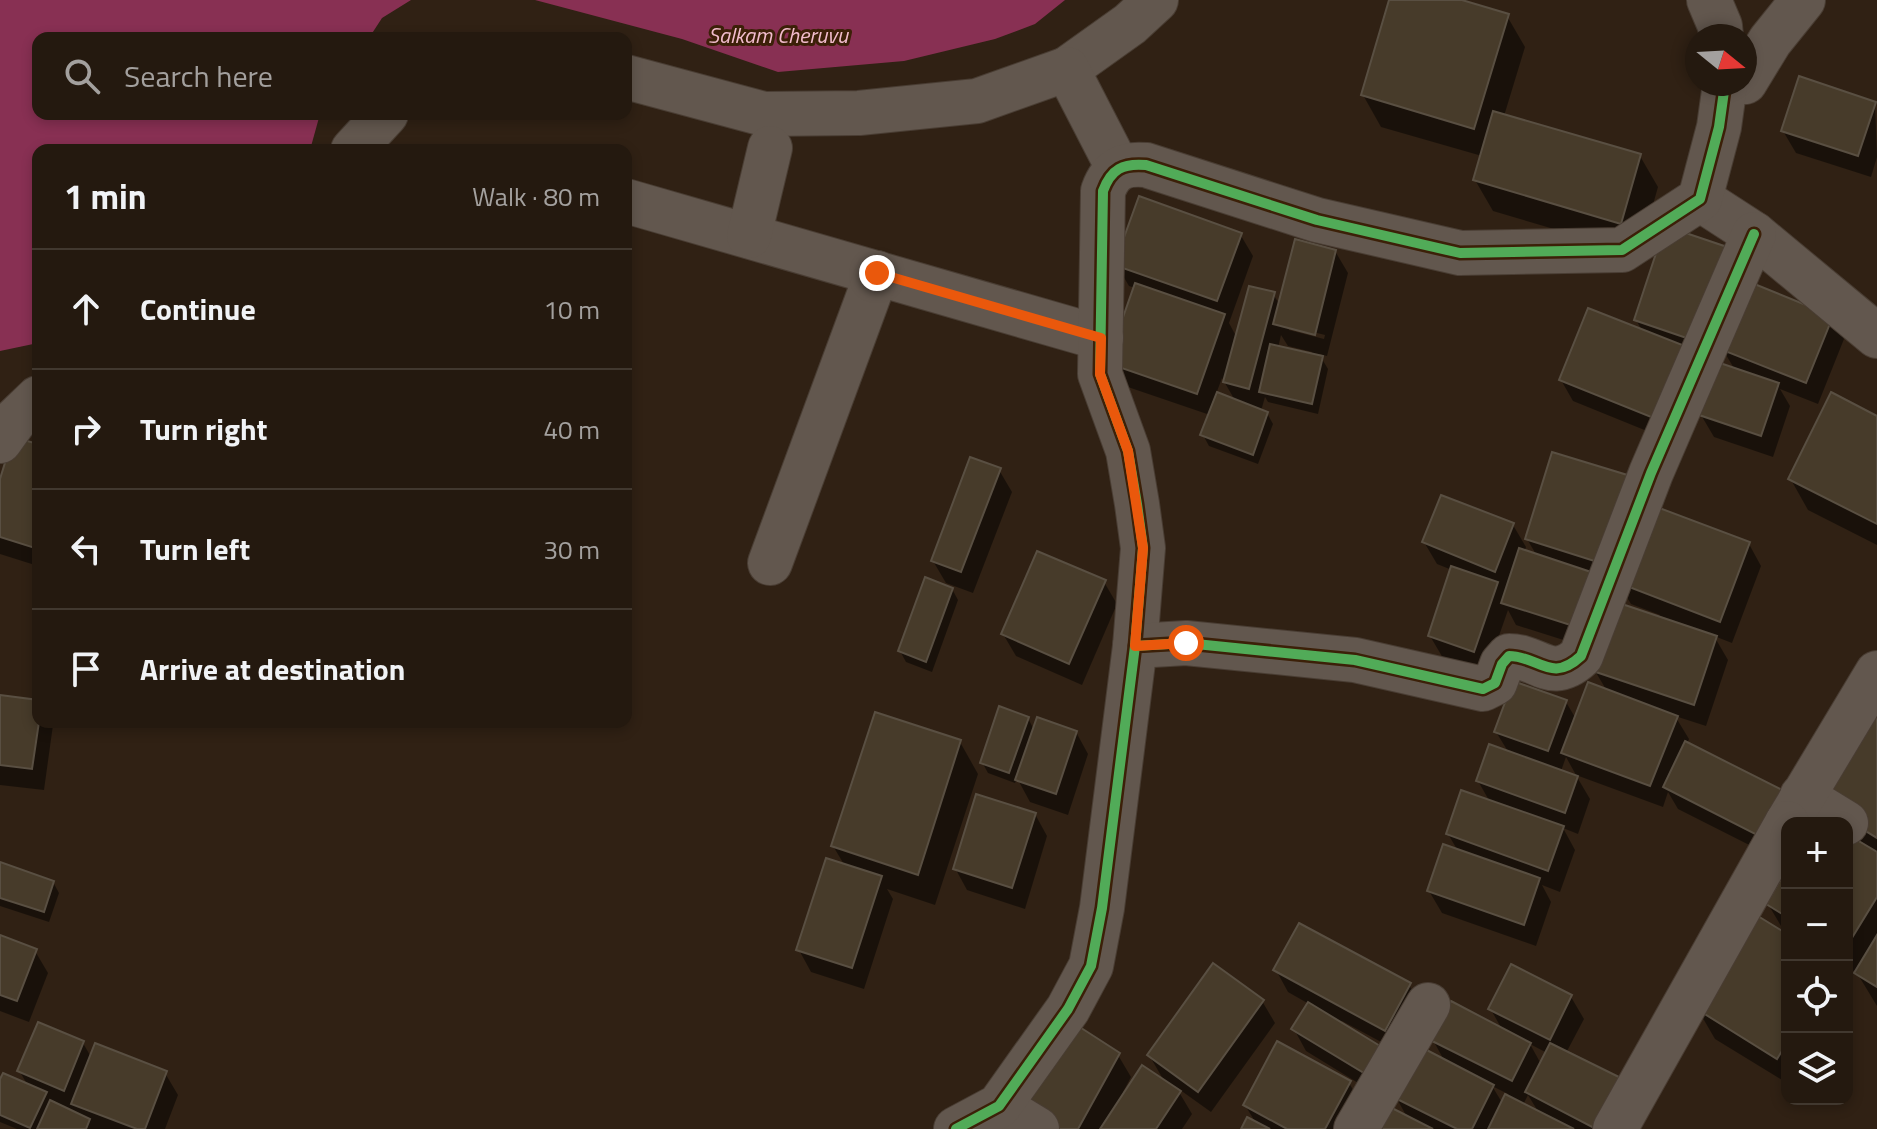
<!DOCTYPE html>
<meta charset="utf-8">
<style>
:root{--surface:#24190f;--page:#30261d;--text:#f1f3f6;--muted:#a3a09e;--line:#41382f}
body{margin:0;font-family:"Titillium Web",sans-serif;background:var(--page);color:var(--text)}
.controls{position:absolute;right:24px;bottom:24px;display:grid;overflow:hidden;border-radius:16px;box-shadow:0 4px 12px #0003}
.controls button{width:72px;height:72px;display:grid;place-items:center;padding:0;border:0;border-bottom:2px solid var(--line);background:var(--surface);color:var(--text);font:40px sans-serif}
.compass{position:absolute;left:1685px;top:24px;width:72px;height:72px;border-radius:50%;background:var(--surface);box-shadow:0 4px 12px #0003;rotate:108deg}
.stop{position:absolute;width:24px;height:24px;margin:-18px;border:6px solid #ea580c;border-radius:50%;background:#fff}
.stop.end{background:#ea580c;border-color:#fff;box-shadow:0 2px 8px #0008}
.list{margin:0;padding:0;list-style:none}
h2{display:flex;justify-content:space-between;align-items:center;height:104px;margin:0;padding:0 32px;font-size:34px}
h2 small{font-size:26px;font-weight:400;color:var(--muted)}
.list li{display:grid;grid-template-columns:52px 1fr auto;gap:24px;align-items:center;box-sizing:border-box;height:120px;padding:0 32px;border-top:2px solid var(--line)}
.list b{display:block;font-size:30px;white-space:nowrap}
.list em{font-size:26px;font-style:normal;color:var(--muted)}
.icon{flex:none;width:44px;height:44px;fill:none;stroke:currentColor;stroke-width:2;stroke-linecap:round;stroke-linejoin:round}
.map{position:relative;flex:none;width:1877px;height:1129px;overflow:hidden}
.search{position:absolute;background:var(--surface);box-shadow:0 4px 12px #0003;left:32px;top:32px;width:600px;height:88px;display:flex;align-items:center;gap:20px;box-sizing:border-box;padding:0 28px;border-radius:16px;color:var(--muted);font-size:30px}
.panel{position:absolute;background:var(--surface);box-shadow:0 4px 12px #0003;left:32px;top:144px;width:600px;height:584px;border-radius:16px}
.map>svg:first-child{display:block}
.water{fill:#883053}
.shadow{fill:#0007;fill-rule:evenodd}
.building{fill:#473b2a;stroke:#594f42;stroke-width:2}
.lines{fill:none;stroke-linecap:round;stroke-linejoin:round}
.street-casing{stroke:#493d33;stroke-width:46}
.street{stroke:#62574e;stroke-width:44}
.cycleway-casing{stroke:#3c2008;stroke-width:15}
.cycleway{stroke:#51ab58;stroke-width:10}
.route{stroke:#ea580c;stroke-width:10}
.labels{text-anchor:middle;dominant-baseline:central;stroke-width:6;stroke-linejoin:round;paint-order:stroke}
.water-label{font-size:22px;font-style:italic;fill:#f2bccd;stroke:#3c2008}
</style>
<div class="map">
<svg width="1877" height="1129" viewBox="0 0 1877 1129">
<rect width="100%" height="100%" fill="#302114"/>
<g class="water">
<path d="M0 0H411L382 18 369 38H38V114H320L310 150H38V343L0 351Z"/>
<path d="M535 0H1065L1035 24 995 39 904 61 778 72 682 39Z"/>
</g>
<g class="shadow">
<path d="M1391 0H1455L1507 16 1525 47 1504 116 1640 156 1658 187 1639 254 1493 211 1475 180 1482 156 1381 127 1363 95Z"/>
<path d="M1875 103 1877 157 1871 177 1796 153 1783 131Z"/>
<path d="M1240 234 1253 256 1229 323 1237 338 1273 294 1280 305 1335 251 1348 273 1327 356 1319 354 1328 369 1318 414 1268 402 1265 397 1261 411 1267 413 1273 424 1258 464 1209 446 1203 435 1210 415 1122 385 1109 363 1135 288 1129 286 1116 264ZM1289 326 1325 335 1324 339 1289 330ZM1281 335 1288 346 1312 352 1311 356 1278 348ZM1222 378 1236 402 1216 394Z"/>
<path d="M1740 295 1832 317 1844 339 1818 404 1780 389 1790 406 1773 457 1714 437 1701 415 1718 365 1674 442 1573 401 1561 380 1643 332 1636 320ZM1722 348 1735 370 1717 364Z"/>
<path d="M1877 418V545L1808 510 1790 478Z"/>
<path d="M38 446V566L0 554V486Z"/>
<path d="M999 470 1012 492 973 593 946 583 933 561Z"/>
<path d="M1644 504 1749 544 1761 566 1732 643 1714 636 1728 660 1706 726 1675 716 1689 739 1687 744 1775 858 1678 809 1668 792 1663 807 1576 775 1566 757 1561 771 1577 777 1590 799 1578 834 1563 828 1575 850 1560 892 1542 885 1551 902 1536 946 1442 913 1429 891 1458 851 1448 834 1490 802 1478 781 1509 753 1496 732 1566 702 1576 719 1607 691 1595 671 1660 615 1631 604 1620 586 1595 650 1516 625 1508 610 1486 673 1443 658 1430 636 1452 570 1437 564 1424 542 1513 525 1526 547 1524 552 1537 556 1527 539Z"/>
<path d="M1104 582 1117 604 1082 685 1016 656 1003 634Z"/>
<path d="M952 589 958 600 932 672 906 662 900 651Z"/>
<path d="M1877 696V1006L1857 973 1847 967V823Z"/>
<path d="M0 697 38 722H52L53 725 44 790 0 785Z"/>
<path d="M1028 718 1034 730 1076 732 1088 754 1068 815 1030 802 1017 778 1015 783 988 773 982 762Z"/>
<path d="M960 742 978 774 935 905 887 889 893 899 864 989 811 972 799 950 845 866 833 846Z"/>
<path d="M1035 814 1047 836 1025 909 967 890 955 868Z"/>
<path d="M0 865 53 882 59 893 49 922 0 906Z"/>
<path d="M1787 872V930L1781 926 1768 904Z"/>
<path d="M0 937 35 951 48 973 29 1022 0 1011Z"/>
<path d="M1787 937V1083L1715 1039 1697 1008Z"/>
<path d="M1276 970 1409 985 1422 1007 1398 1051 1342 1021 1340 1024 1381 1097 1306 1051 1294 1029 1309 1004 1288 992Z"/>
<path d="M1847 989 1852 997 1847 1005Z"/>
<path d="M1571 997 1584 1019 1566 1053 1626 1129H1376L1408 1119 1396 1097 1445 1062 1433 1040 1503 1031 1490 1008ZM1530 1044 1547 1053 1541 1064ZM1492 1086 1508 1094 1503 1104ZM1528 1095 1539 1113 1523 1105Z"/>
<path d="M1262 1001 1275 1023 1211 1112 1176 1087 1192 1114 1182 1129H1031L1118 1055 1131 1077 1123 1092 1126 1093 1166 1084 1149 1055Z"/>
<path d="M83 1043 91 1057 165 1073 178 1095 165 1129H17L0 1122V1084L28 1086 19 1070Z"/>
<path d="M1349 1083 1362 1105 1349 1129H1243L1257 1125 1245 1105Z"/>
</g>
<g class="building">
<path d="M1389 0H1462L1509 14 1474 129 1361 95Z"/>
<path d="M1799 76 1876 102 1858 156 1781 131Z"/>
<path d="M1493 111 1641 154 1621 224 1473 180Z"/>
<path d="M1139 196 1242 233 1217 301 1114 265Z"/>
<path d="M1665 226 1736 250 1704 344 1634 320Z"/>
<path d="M1295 239 1336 250 1315 335 1273 324Z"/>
<path d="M1747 281 1833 316 1806 383 1720 349Z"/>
<path d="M1135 283 1225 314 1197 394 1107 363Z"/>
<path d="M1249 286 1275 292 1249 389 1223 382Z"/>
<path d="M1588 308 1690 348 1661 421 1559 380Z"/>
<path d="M1270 344 1323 356 1312 404 1259 392Z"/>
<path d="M1717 362 1779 383 1761 436 1699 415Z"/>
<path d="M1217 392 1268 412 1253 455 1200 435Z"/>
<path d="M1831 392 1877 416V524L1788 479Z"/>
<path d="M13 437 38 444V549L0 537V479Z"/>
<path d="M1552 452 1634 477 1607 565 1525 539Z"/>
<path d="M970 457 1001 468 961 572 931 561Z"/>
<path d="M1441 495 1514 523 1495 572 1422 542Z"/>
<path d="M1646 503 1750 542 1720 622 1616 582Z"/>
<path d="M1519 548 1600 575 1583 629 1501 603Z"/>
<path d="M1037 551 1106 580 1069 664 1001 634Z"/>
<path d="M1451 566 1498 582 1474 652 1428 636Z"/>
<path d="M925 577 953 588 926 662 898 651Z"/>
<path d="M1616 602 1717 636 1694 705 1593 671Z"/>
<path d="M1513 681 1567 700 1548 751 1494 732Z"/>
<path d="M1588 682 1678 716 1650 786 1561 753Z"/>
<path d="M1877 692V838L1812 798Z"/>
<path d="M0 695 38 700 39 722 32 769 0 765Z"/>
<path d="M999 706 1029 717 1009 773 980 763Z"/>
<path d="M875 712 961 740 918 875 831 846Z"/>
<path d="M1037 717 1077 731 1056 794 1015 780Z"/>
<path d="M1685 741 1786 792 1763 838 1663 787Z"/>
<path d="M1489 744 1578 776 1565 813 1476 781Z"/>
<path d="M1461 790 1564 826 1548 871 1446 834Z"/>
<path d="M976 794 1036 813 1012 888 953 869Z"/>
<path d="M1847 834 1877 852V897L1847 946Z"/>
<path d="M1443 844 1540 878 1524 925 1427 891Z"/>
<path d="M826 858 882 876 852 968 796 950Z"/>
<path d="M0 862 54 881 44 912 0 898Z"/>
<path d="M1787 869V917L1766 904Z"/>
<path d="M1753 913 1787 934V1043L1777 1059 1695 1008Z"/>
<path d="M1299 923 1411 983 1385 1031 1273 970Z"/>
<path d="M0 935 37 949 17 1001 0 995Z"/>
<path d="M1877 935V987L1854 973Z"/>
<path d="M1213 963 1264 1000 1198 1092 1147 1055Z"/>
<path d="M1511 964 1572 995 1550 1040 1488 1009Z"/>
<path d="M1451 1001 1531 1043 1512 1081 1430 1040Z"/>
<path d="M1308 1002 1385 1049 1369 1076 1291 1029Z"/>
<path d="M38 1022 84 1041 64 1091 17 1071Z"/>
<path d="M1075 1024 1120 1053 1078 1129H1056L1012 1105Z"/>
<path d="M1277 1041 1351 1081 1325 1129H1287L1243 1105Z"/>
<path d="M95 1043 167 1071 145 1129H137L71 1104Z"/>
<path d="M1550 1043 1627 1081 1596 1129 1525 1092Z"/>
<path d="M1419 1046 1494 1085 1472 1129H1457L1393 1097Z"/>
<path d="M1142 1065 1181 1091 1156 1129H1100Z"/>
<path d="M3 1073 47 1092 30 1128 0 1115V1079Z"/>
<path d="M1505 1094 1574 1129H1488Z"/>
<path d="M50 1100 90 1119 86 1129H37Z"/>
<path d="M1386 1105 1433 1129H1373Z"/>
<path d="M1247 1117 1270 1129H1241Z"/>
</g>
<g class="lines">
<g class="street-casing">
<g id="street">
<path d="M1709 0 1720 26 1721 36"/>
<path d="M1067 69 1130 24 1156 0"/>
<path d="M626 77 764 114 859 113 977 101 1067 69 1118 168"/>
<path d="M1745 82 1770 41 1803 0"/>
<path d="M353 150 386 114"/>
<path d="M1700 199 1754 234 1877 336"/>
<path d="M626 201 1101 338"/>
<path d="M749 236 770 148"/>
<path d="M0 441 15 420 38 398"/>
<path d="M770 563 877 273"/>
<path d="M1135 646 1143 548 1137 504 1128 451 1100 374 1103 191C1111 169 1123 163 1146 165L1317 220 1460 253 1622 250 1700 199 1719 127 1725 84"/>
<path d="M1802 796 1846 823"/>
<path d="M1787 823 1877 673"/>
<path d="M999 1106 1037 1129"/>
<path d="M956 1129 999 1106 1068 1009 1091 966 1102 908 1135 646 1186 643 1355 660 1483 689 1495 683 1502 664 1509 656C1539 656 1551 684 1581 656L1651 473 1754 234"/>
<path d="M1356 1129 1428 1005"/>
<path d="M1615 1129 1787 823"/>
</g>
</g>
<use href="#street" class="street"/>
<g class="cycleway-casing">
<g id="cycleway">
<path d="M1135 646 1143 548 1137 504 1128 451 1100 374 1103 191C1111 169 1123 163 1146 165L1317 220 1460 253 1622 250 1700 199 1719 127 1725 84"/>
<path d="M956 1129 999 1106 1068 1009 1091 966 1102 908 1135 646 1186 643 1355 660 1483 689 1495 683 1502 664 1509 656C1539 656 1551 684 1581 656L1651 473 1754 234"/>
</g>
</g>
<use href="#cycleway" class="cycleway"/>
</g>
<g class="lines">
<path class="route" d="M877 273 1101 338 1100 374 1128 451 1143 548 1135 646 1186 643"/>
</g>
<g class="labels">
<g class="water-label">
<text x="778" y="35">Salkam Cheruvu</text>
</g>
</g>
</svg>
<div class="controls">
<button>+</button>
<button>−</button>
<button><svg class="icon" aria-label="locate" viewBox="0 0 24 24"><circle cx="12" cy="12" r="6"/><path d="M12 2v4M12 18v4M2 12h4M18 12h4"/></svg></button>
<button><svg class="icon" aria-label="layers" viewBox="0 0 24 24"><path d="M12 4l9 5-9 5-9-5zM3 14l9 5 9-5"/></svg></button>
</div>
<svg class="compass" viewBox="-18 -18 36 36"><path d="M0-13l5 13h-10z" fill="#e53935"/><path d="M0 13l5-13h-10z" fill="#a3a09e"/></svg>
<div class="stop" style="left:1186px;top:643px"></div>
<div class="stop end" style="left:877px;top:273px"></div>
<div class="search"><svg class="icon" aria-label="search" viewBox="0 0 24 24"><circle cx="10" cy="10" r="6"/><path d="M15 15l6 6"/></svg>Search here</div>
<section class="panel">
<h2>1 min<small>Walk · 80 m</small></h2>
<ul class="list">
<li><svg class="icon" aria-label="ahead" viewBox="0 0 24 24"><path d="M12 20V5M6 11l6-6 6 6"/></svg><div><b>Continue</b></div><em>10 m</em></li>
<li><svg class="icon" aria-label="right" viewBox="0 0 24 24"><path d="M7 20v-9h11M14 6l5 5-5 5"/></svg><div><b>Turn right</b></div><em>40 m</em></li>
<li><svg class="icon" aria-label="left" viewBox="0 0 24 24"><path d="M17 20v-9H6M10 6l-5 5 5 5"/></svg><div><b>Turn left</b></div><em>30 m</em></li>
<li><svg class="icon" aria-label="arrive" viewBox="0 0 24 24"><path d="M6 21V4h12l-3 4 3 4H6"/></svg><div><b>Arrive at destination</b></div></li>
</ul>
</section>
</div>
